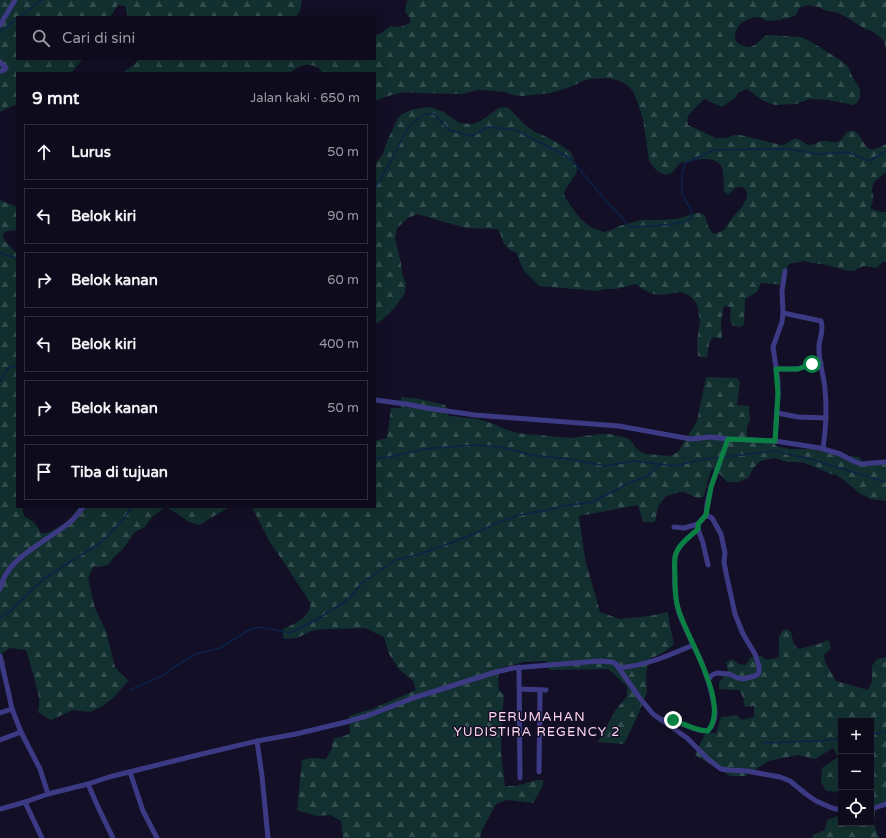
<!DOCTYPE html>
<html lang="id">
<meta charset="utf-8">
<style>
:root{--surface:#0e0b1c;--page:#171425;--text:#f1f3f6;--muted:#9b9ba3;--line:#2e2b3b}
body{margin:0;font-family:"Varela Round",sans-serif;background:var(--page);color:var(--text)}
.controls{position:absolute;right:12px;bottom:12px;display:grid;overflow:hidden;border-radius:0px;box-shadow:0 4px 16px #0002}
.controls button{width:36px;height:36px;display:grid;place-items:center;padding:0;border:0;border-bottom:1px solid var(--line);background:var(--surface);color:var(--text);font:20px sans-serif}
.stop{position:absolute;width:12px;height:12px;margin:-9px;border:3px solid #0b8043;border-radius:50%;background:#fff}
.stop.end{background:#0b8043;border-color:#fff;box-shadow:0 1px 4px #0008}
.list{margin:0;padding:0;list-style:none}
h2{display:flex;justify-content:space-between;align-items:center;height:52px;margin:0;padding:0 16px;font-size:17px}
h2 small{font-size:13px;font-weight:400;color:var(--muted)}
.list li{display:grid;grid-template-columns:26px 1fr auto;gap:12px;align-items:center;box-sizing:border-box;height:56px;margin:0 8px 8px;padding:0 8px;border:1px solid var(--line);border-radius:0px}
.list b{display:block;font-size:15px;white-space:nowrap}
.list em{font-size:13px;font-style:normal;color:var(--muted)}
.icon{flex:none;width:22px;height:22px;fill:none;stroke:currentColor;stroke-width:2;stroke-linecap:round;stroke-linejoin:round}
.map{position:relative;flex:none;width:886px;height:838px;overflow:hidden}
.search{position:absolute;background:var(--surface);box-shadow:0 4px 16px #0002;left:16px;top:16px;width:360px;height:44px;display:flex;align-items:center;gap:10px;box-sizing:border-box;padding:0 14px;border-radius:0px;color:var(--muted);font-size:15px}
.panel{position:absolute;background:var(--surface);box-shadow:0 4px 16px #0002;left:16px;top:72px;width:360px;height:436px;border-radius:0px}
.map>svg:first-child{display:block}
.forest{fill:url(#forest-firs)}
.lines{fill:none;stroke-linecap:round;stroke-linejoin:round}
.stream{stroke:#0c2248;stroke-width:1.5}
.minor{stroke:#3d3a85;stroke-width:5}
.route{stroke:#0b8043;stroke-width:5}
.labels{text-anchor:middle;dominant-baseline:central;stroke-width:3;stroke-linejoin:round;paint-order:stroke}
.neighbourhood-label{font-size:13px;letter-spacing:1px;fill:#ffd6f0;stroke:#130f26}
</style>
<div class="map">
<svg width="886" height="838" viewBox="0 0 886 838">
<defs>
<pattern id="forest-firs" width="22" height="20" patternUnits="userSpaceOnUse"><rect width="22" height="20" fill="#12302f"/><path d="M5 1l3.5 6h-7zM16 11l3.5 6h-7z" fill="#344d4e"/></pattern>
</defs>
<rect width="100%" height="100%" fill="#130f26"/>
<g class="forest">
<path d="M0 0H302L300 11 296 17H128L125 6 118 5 110 17H17V59H83L71 73H17V104L0 112Z"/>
<path d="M409 0H886V49L884 41 874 32 865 29 848 18 836 12 827 11 818 7 808 5 799 8C798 11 797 14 794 16 790 18 775 21 770 21 766 21 764 19 761 18 755 16 748 19 743 22 740 24 738 26 737 29 736 31 735 33 735 35 733 43 743 47 750 47 757 46 761 37 768 35L801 37 810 41 840 60 844 63 848 67 852 76 860 89V98L857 103 853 105 829 100 809 99 796 104 776 105 771 104 762 100 747 89 738 93 736 97 722 107 704 99 689 114 687 120 688 125 716 138H726L735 135H740L781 145C788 145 789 140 795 139 800 138 802 142 806 144 812 147 816 142 822 141 827 140 832 143 837 142 847 138 841 130 855 131 867 143 864 157 886 144V172C880 178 873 179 872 190 872 193 874 197 873 200 872 204 871 204 871 209L881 212H886V262C882 261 880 265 877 268L863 266 854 271H849L822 264 812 263 804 261 789 264C785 270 786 278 786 285L761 283 757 292 745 299 744 325 740 327 733 326 730 320 731 307 724 306 721 321 722 339 713 337 709 343 707 358 698 356 697 342 699 327 700 323 698 308 696 303 690 296 681 292 662 295 653 294 644 290 636 284 616 289H606L597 291 539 286 525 272 520 263 517 253C510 250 504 247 502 239 501 235 500 233 498 229L466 228 417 214 408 218 397 228 395 238 401 263 402 273 406 283 405 293 396 306 382 320 375 324V164L383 154 387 141 398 118 402 114 411 110 415 109 430 107 444 112 452 118 460 123 473 124 482 120 499 108 506 107 510 109 524 124 535 132 549 138 558 143 571 152 577 169 576 174 565 190 564 195 566 199 579 217 590 227 604 232 609 231 619 226 641 220H657L677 219 696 213H701L705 216 708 226 713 234 720 232 724 230 732 218 742 207 747 197V192L744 188C735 185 734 190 728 195L724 191C723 185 724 179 723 172 722 158 706 158 695 160 691 161 687 163 683 162L679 164 672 173 666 175 661 173 657 171 651 164 649 160 643 119 637 101 633 91 626 84 617 80 607 78 588 79 570 87 551 93 523 96 513 95 505 92 482 90H477L463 94 416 93C402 90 388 96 375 101V73H323C315 61 299 64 290 73H123L137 62V59H375V36L383 32 390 26 400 27 410 23V19L405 11 407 1Z"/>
<path d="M0 200 12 205 17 206V230L7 231 3 234 4 240 17 254V507H22L24 516 34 522 41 533H48L69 521 79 507H165L152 517 145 527 135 532 123 549 115 556 108 565 98 567 94 566 88 578 95 608 106 631 115 667 128 681 114 697 103 706 90 712 73 710 51 720 38 712C41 699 38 694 35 681 32 671 30 661 26 650L9 648 2 654 5 663 0 666Z"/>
<path d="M706 377 737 378 740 382 737 405 749 406 750 420 747 427V437L771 439 776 446 790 449H812L839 456 859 457 863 463 886 460V501L871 499 859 493 844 480 836 475 831 474 815 467 802 462H788L774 458 764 460 759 462 753 469 748 478 743 480 739 482H727L720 474 712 468 707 484 704 497 697 498 684 492H678L665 497 658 507 655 522H643L638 505 579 516 585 559 600 612 620 619 649 616 668 612 670 626 674 644C667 651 660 655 651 658L647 668 646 678 647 692 637 717 624 744 598 742 615 711 627 696V686L608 669 549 670 546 661 524 662 500 668 498 678 499 690 504 695 502 717 501 753 505 786H516L537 780H543V786L533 803 507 800 496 804 482 830 480 838H343L341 821 330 815 316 816 297 810 302 760 311 758 326 759 332 748V745L334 738 342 737 350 733 349 716 372 709 416 690 413 681 399 669 389 654 384 637 365 628 337 629H324L311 631 297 638 284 639 282 630C290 625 302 622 307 613 309 611 310 607 311 604L283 561 269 541 252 507H375V441L387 438 391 408H401V397L419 399 445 405 449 416 478 419 494 424 502 428 517 433 570 438 599 434H609L627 438 631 441 637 449 641 452 646 454 670 456 678 452 697 421Z"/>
<path d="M166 507H242L228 508 199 525 189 522 181 516Z"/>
<path d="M786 629 791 632 794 645 799 649 818 644 828 640 830 643 831 648 824 655 825 662 836 681 868 690 872 681V666L877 659 886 657V802L875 811 874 824 879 838H812L813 835 825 830 827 820 840 815 841 813V823H871V721H841V792L826 791 821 782 822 768 838 757 833 748 815 759 798 755 769 761 745 776H730L695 755 705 734 716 733 721 717 737 715 741 720 754 717V706L745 707 743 697 739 690 719 689V682L728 671 726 662 732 659 739 664 745 665 749 661 751 657 761 656 767 660 779 657V637L782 631Z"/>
</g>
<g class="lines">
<g class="stream">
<path d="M19 17 42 0"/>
<path d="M0 31 17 19"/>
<path d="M375 187 382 177 409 126 425 114H434L449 130 472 136 488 127 516 130 570 158 602 196 630 227C645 226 682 227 692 217L690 208 685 200 682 193V175L685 163 714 150 789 149 817 154 848 152 869 161 886 151"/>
<path d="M0 253 17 258"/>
<path d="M0 382 7 369 17 365"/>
<path d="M724 457 776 451 799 457H804L886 482"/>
<path d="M375 458 389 457 425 449 475 445 501 447 531 455 569 459 605 466 633 461 660 464 670 466 679 465 699 460 720 457"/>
<path d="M0 618 10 611 44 579 101 542 109 535 133 507"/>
<path d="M130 690 164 675 174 667 196 654 220 648 249 630 259 627 290 633 316 620 344 602 352 596 361 584 365 581 395 560 421 554 469 536 497 523 516 516 525 514 544 511 563 506 592 502 618 489 626 484 648 476 660 464"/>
<path d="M871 734 886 732"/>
<path d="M763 743 816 741 841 739"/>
</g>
<g class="minor">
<path d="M0 25 15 0"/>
<path d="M0 62 6 68 4 70 0 71"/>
<path d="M783 313 821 321C824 331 820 336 819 346 818 360 824 375 825 389 827 409 826 429 823 449"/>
<path d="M776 369H798L812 364 821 363"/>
<path d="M375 400 406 404 426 408 475 415 619 426 691 439 710 437 728 439 775 441 820 448 840 454 853 461 861 464 886 462"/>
<path d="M777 413 798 417 826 418"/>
<path d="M775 441 778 394V381L773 347 782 322 783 313 782 291 785 271"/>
<path d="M706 515 712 518 721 534 725 553 724 562 726 573 735 614 743 634 755 654 759 666V672L758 674 755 676 743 679 738 678 729 674 717 673 712 675 708 680"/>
<path d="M674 527 684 528 698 524"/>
<path d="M698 529 703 543 708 565"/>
<path d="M0 589C7 556 48 542 71 521 76 517 79 512 83 507"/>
<path d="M0 656 9 695 12 709 21 732 40 769 48 794"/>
<path d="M519 667 520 778"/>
<path d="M619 668C647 665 668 656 693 645 689 635 683 624 679 613 674 596 674 575 675 557 678 545 689 537 698 529V524L706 515 707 504 711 487 728 439"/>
<path d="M520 689 546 690"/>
<path d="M0 713 12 709"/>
<path d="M660 719 673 721 698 730 708 731C712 726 715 720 715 714 715 708 713 701 712 695 708 678 702 661 693 645"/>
<path d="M0 740 21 732"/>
<path d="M257 741 262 776 268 838"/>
<path d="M130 772 143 811 157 838"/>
<path d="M539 772 540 690"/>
<path d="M88 784 98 807 113 838"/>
<path d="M25 802 42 838"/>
<path d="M0 809 25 802 48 794 88 784 109 777 202 754 257 741 296 734 346 722 367 716 413 698 496 672 513 668 599 661 612 662 616 664 639 697 653 714 687 738 708 759 721 769 729 770 747 771 780 777 790 781 806 794 816 801 832 808 841 810"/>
<path d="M871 809 886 804"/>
</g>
</g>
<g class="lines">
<path class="route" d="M673 720C685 724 696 731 708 731 730 705 689 641 680 614 675 602 675 588 675 575 675 568 673 558 677 551 681 542 691 536 698 529V524L706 515 708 504 711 487 728 439 775 441 778 394 776 369H798L812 364"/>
</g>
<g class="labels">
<g class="neighbourhood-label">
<text x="537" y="717">PERUMAHAN<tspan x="537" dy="15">YUDISTIRA REGENCY 2</tspan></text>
</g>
</g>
</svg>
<div class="controls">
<button>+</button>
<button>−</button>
<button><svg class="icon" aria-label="locate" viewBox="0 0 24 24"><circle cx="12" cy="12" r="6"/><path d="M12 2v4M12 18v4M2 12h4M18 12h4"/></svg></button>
</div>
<div class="stop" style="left:812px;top:364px"></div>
<div class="stop end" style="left:673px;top:720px"></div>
<div class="search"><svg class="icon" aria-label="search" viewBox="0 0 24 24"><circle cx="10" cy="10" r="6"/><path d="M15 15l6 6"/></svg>Cari di sini</div>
<section class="panel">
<h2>9 mnt<small>Jalan kaki · 650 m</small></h2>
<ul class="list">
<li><svg class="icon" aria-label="ahead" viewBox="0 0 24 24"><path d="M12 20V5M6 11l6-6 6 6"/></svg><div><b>Lurus</b></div><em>50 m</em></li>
<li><svg class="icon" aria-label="left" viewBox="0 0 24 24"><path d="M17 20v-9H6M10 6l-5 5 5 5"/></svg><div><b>Belok kiri</b></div><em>90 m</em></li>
<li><svg class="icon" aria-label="right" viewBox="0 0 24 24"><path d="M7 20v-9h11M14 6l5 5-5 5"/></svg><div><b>Belok kanan</b></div><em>60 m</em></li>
<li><svg class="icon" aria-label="left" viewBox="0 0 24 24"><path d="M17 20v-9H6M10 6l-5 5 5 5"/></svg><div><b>Belok kiri</b></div><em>400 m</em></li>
<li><svg class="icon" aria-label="right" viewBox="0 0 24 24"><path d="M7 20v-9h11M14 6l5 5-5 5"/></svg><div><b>Belok kanan</b></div><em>50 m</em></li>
<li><svg class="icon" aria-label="arrive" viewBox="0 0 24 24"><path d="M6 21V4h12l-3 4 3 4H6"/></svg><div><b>Tiba di tujuan</b></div></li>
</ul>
</section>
</div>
